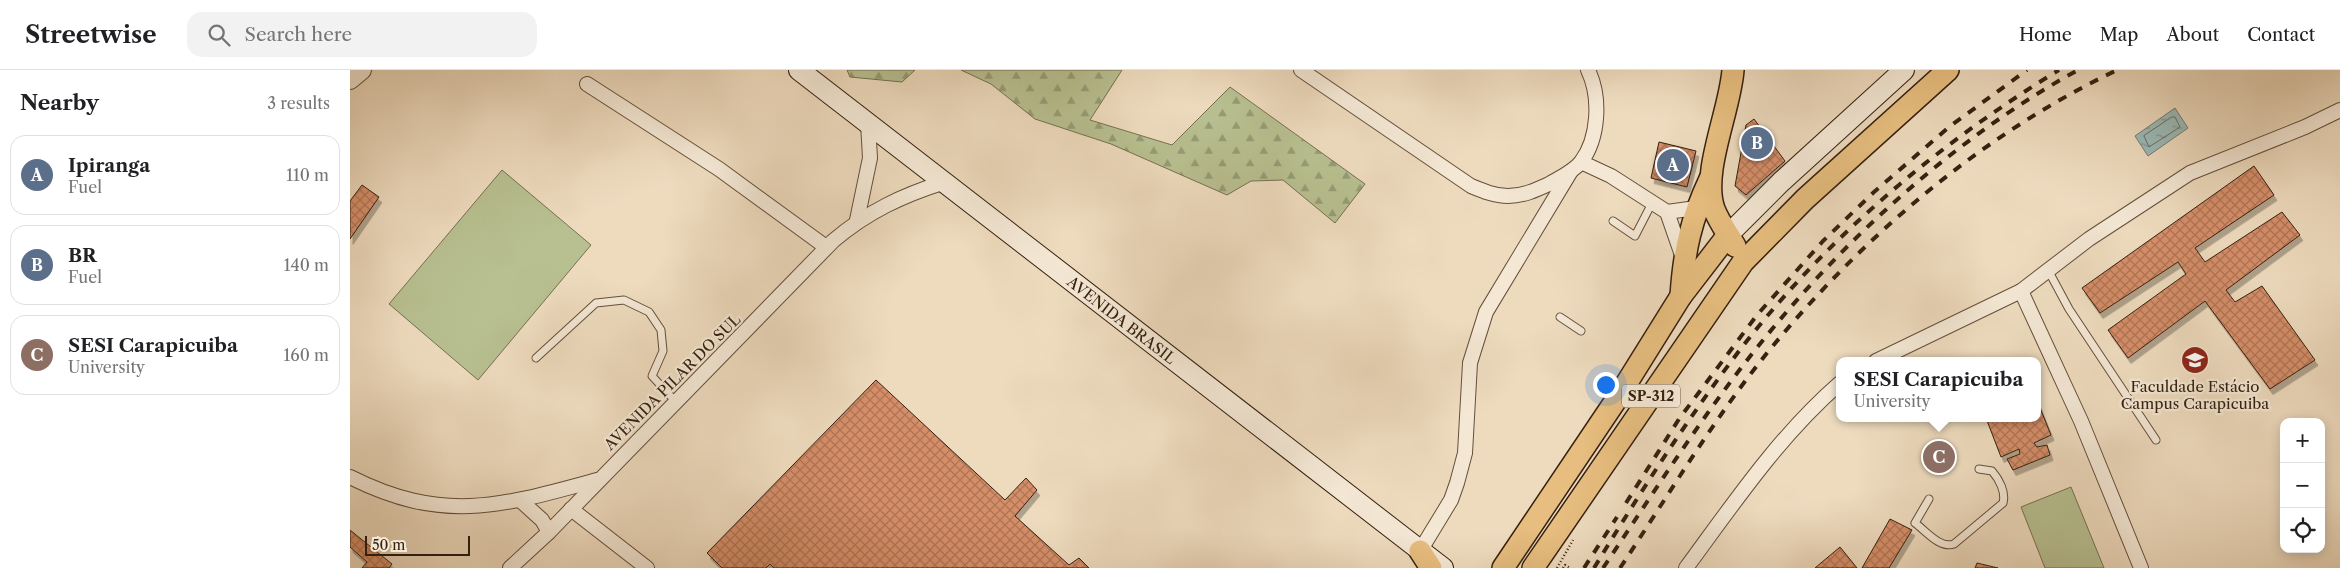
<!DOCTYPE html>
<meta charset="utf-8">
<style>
:root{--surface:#fff;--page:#f2f2f2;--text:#202124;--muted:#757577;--line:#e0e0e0;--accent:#d93025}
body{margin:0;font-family:"Libre Caslon Text",serif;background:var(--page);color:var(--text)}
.controls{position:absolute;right:15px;bottom:15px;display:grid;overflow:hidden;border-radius:10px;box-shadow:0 2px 12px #0003}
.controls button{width:45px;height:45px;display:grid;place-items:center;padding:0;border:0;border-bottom:1px solid var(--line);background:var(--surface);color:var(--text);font:25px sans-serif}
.scale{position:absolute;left:15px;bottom:12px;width:105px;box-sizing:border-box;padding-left:5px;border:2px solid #362010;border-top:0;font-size:14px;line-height:18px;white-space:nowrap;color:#362010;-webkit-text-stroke:4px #f4e8d5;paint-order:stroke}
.you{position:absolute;left:1255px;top:314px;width:18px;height:18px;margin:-12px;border:4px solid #fff;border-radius:50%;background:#1a73e8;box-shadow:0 0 0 8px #1a73e833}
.badge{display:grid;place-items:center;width:32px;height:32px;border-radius:50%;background:var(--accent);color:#fff;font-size:16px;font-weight:700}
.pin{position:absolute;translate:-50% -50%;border:2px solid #fff;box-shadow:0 1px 5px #0006}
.popup{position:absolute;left:1486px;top:287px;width:205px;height:65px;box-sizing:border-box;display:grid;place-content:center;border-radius:10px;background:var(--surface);filter:drop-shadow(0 1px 4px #0005);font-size:16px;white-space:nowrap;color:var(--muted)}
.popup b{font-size:19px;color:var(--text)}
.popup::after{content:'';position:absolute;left:50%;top:100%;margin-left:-10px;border:10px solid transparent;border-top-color:var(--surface)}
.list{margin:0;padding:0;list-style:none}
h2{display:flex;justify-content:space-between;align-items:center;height:65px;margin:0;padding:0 20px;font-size:21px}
h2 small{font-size:16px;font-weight:400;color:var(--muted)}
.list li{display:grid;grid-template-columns:32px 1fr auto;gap:15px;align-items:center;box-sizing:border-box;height:80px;margin:0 10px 10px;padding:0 10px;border:1px solid var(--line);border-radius:15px}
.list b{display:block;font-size:19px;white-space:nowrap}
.list p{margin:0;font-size:16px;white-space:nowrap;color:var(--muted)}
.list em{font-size:16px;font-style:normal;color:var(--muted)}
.icon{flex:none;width:28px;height:28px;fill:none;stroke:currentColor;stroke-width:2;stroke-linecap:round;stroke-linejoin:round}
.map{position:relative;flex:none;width:1990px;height:498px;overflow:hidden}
header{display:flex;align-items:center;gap:30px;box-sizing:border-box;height:70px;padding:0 25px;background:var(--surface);border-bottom:1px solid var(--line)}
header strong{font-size:24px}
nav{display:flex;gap:28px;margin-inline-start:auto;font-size:18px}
.search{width:350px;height:45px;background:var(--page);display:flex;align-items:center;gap:12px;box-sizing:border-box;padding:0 18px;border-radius:15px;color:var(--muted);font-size:19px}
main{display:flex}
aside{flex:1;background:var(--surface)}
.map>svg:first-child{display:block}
.forest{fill:url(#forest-firs);stroke:#777050}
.pitch{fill:#b8c091;stroke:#777050}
.water{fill:url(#water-ripples);stroke:#737c74}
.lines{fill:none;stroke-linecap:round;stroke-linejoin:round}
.shore{stroke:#686d64;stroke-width:1}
.building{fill:url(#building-cross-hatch);stroke:#362010;filter:url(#shadow)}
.service-casing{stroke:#644f3c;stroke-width:9}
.minor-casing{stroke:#644f3c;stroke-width:16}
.tertiary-casing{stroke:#644f3c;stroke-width:20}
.secondary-casing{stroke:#362010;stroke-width:22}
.primary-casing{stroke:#362010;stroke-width:24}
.path{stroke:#362010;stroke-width:2.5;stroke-dasharray:1 2.5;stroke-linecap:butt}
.service{stroke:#f4e8d5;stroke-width:7}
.minor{stroke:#f4e8d5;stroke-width:14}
.tertiary{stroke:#f4e8d5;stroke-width:18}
.secondary{stroke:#f4e8d5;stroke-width:20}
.primary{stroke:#e7be7f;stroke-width:21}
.rail{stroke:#362010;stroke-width:4;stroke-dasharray:9 9;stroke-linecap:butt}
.labels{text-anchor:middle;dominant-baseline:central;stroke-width:4.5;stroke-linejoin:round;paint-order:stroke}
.shield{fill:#f4e8d5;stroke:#6f5c4b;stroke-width:1}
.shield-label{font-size:14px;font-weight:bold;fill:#362010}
.street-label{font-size:15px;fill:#362010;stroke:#f4e8d5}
.poi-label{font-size:15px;fill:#362010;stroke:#f4e8d5}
</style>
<header>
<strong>Streetwise</strong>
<div class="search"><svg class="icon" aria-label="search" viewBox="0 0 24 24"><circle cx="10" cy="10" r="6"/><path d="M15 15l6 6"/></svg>Search here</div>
<nav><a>Home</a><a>Map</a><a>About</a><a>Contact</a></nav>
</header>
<main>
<aside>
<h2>Nearby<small>3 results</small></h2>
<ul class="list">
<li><span class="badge" style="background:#5c6f8a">A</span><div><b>Ipiranga</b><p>Fuel</p></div><em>110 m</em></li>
<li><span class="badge" style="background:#5c6f8a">B</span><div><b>BR</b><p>Fuel</p></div><em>140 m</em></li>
<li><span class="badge" style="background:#8d6e63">C</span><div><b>SESI Carapicuiba</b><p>University</p></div><em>160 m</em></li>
</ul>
</aside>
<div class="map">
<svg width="1990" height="498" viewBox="0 0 1990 498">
<defs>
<pattern id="forest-firs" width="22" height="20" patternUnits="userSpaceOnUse" patternTransform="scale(1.25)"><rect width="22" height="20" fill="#b8c091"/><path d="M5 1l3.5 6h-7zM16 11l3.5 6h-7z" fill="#969c75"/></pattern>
<pattern id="water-ripples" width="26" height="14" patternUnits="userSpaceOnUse" patternTransform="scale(1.25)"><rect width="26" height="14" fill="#9bbab7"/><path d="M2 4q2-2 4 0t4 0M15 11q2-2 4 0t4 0" fill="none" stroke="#7f9793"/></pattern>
<pattern id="building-cross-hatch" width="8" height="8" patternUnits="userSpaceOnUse" patternTransform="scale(1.25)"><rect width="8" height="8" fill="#d68e69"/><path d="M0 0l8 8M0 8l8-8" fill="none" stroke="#ae7455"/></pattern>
<filter id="shadow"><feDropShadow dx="3" dy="5.5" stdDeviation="0" flood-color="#0004"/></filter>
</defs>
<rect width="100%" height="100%" fill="#eedbbe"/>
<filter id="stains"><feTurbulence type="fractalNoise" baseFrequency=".004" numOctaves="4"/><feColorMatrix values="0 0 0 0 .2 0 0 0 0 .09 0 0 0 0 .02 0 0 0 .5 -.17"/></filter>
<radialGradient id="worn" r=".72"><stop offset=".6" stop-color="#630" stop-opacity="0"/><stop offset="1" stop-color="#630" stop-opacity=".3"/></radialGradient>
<g class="forest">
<path d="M497 0H565L552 12 500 7Z"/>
<path d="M611 0H772L740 50 822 75 880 17 1015 114 985 153 933 110 901 111 877 125 761 74 685 49 641 14Z"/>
</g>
<g class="pitch">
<path d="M152 100 241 175 128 310 39 234Z"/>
<path d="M1721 417 1754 498H1695L1671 437Z"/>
</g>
<path class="water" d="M1825 38 1838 58 1798 86 1785 66Z"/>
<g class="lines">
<path class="shore" d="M1822 47H1825L1830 57 1799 77 1794 66Z"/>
</g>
<g class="building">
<path d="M1404 49 1435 91 1396 125 1385 116 1396 55Z"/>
<path d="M1309 72 1346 81 1337 117 1301 108Z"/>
<path d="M1904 96 1924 125 1845 178 1855 192 1932 142 1950 165 1876 220 1885 232 1912 216 1965 290 1920 319 1855 231 1778 288 1758 260 1836 204 1828 192 1750 243 1732 218Z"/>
<path d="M12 115 29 127 0 169V131Z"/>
<path d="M526 310 655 430 676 408 687 420 665 446 719 495 729 488 739 498H424L420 494 416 498H372L357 483Z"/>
<path d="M1688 333 1701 365 1684 373 1687 377 1697 375 1700 385 1663 400 1657 389 1670 384 1669 379 1651 387 1636 348H1688Z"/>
<path d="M1540 449 1562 460 1539 498H1512Z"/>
<path d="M0 460 42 494 39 498H12L17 492 0 477Z"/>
<path d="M1490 477 1507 498H1465Z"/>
<path d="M1627 493 1648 498H1625Z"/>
</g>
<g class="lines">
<g class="service-casing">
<g id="service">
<path d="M1263 151 1285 166 1302 133"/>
<path d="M1698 200 1719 239 1806 370"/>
<path d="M1210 247 1231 261"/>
<path d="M186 288 246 233 274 230 299 242 311 260 313 281 302 306 326 332"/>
<path d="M1579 429 1565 453C1576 461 1590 479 1604 474L1653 433C1656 422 1649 409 1642 401L1629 399"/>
</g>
</g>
<g class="minor-casing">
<g id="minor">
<path d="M951 0 1121 116C1133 121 1145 126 1158 126 1173 126 1186 120 1199 114 1209 108 1223 102 1231 92 1249 68 1251 27 1238 0"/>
<path d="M237 14 369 99 476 177"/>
<path d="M1231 92 1261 106 1317 142 1333 188"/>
<path d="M1317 142 1346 138"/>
<path d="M507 150 520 88 518 53"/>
<path d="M1671 221 1731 351 1791 498"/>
<path d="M1526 291 1671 221 1739 169 1840 103 1955 57 1990 40"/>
<path d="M0 407C93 454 152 436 247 410"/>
<path d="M171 431 192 450 199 462"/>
<path d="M221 439 297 498"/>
<path d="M1070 481 1101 430 1107 413 1115 383 1120 293 1136 242 1221 101"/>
<path d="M160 498 199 462 483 171C517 142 553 125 595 112"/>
<path d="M1336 498C1384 433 1429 366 1490 313"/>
</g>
</g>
<g class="tertiary-casing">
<path id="tertiary" d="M0 10 12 0"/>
</g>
<g class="secondary-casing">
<g id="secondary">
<path id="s1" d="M449 0 1093 498"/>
<path d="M1378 165 1431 112 1554 0"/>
</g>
</g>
<g class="primary-casing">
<g id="primary">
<path d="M1383 0C1380 41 1351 102 1364 139 1369 152 1378 164 1385 176"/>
<path d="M1331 226C1334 181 1341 149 1360 109"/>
<path d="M1070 481 1081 498"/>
<path d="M1153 498 1268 327 1331 226 1378 165"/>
<path d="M1183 498 1393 192 1455 129 1598 0"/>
</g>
</g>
<g class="path">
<path d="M1207 498 1223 470"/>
<path d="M1213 498 1215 495 1220 498"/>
</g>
<use href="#service" class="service"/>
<use href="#minor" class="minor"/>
<use href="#tertiary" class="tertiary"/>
<use href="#secondary" class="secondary"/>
<use href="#primary" class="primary"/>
<g class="rail">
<path d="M1276 433 1329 349 1407 245 1473 171 1524 122 1599 57 1677 0"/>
<path d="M1234 498 1267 447"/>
<path d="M1244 498C1291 421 1341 343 1396 272 1482 163 1591 72 1709 0"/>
<path d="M1253 498C1305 421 1355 341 1414 269 1498 165 1611 64 1728 0"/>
<path d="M1270 498C1318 426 1363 350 1417 283 1512 167 1631 65 1767 0"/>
</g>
</g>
<defs>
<g id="university-disc" transform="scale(1.4375)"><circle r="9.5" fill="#8f2418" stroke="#f4e8d5"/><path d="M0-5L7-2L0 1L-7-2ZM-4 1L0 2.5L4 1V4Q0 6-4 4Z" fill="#fff"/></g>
</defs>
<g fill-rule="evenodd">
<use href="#university-disc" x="1845" y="290"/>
</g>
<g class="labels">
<rect class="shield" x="1272" y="314.5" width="58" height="23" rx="4"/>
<g class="shield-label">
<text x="1301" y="326">SP-312</text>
</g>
<g class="street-label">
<text stroke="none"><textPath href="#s1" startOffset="408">AVENIDA BRASIL</textPath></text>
<text transform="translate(322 312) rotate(-45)">AVENIDA PILAR DO SUL</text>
</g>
<g class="poi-label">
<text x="1845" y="316">Faculdade Estácio<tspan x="1845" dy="17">Campus Carapicuiba</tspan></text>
</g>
</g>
<rect width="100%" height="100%" filter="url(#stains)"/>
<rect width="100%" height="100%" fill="url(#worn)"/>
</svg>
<div class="controls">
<button>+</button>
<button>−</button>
<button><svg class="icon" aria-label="locate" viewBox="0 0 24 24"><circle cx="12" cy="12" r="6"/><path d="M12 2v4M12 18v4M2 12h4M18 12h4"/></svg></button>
</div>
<div class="scale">50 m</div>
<div class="you"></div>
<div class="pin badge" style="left:1323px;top:95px;background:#5c6f8a">A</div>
<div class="pin badge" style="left:1407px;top:73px;background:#5c6f8a">B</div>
<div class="pin badge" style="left:1589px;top:387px;background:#8d6e63">C</div>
<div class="popup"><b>SESI Carapicuiba</b>University</div>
</div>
</main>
